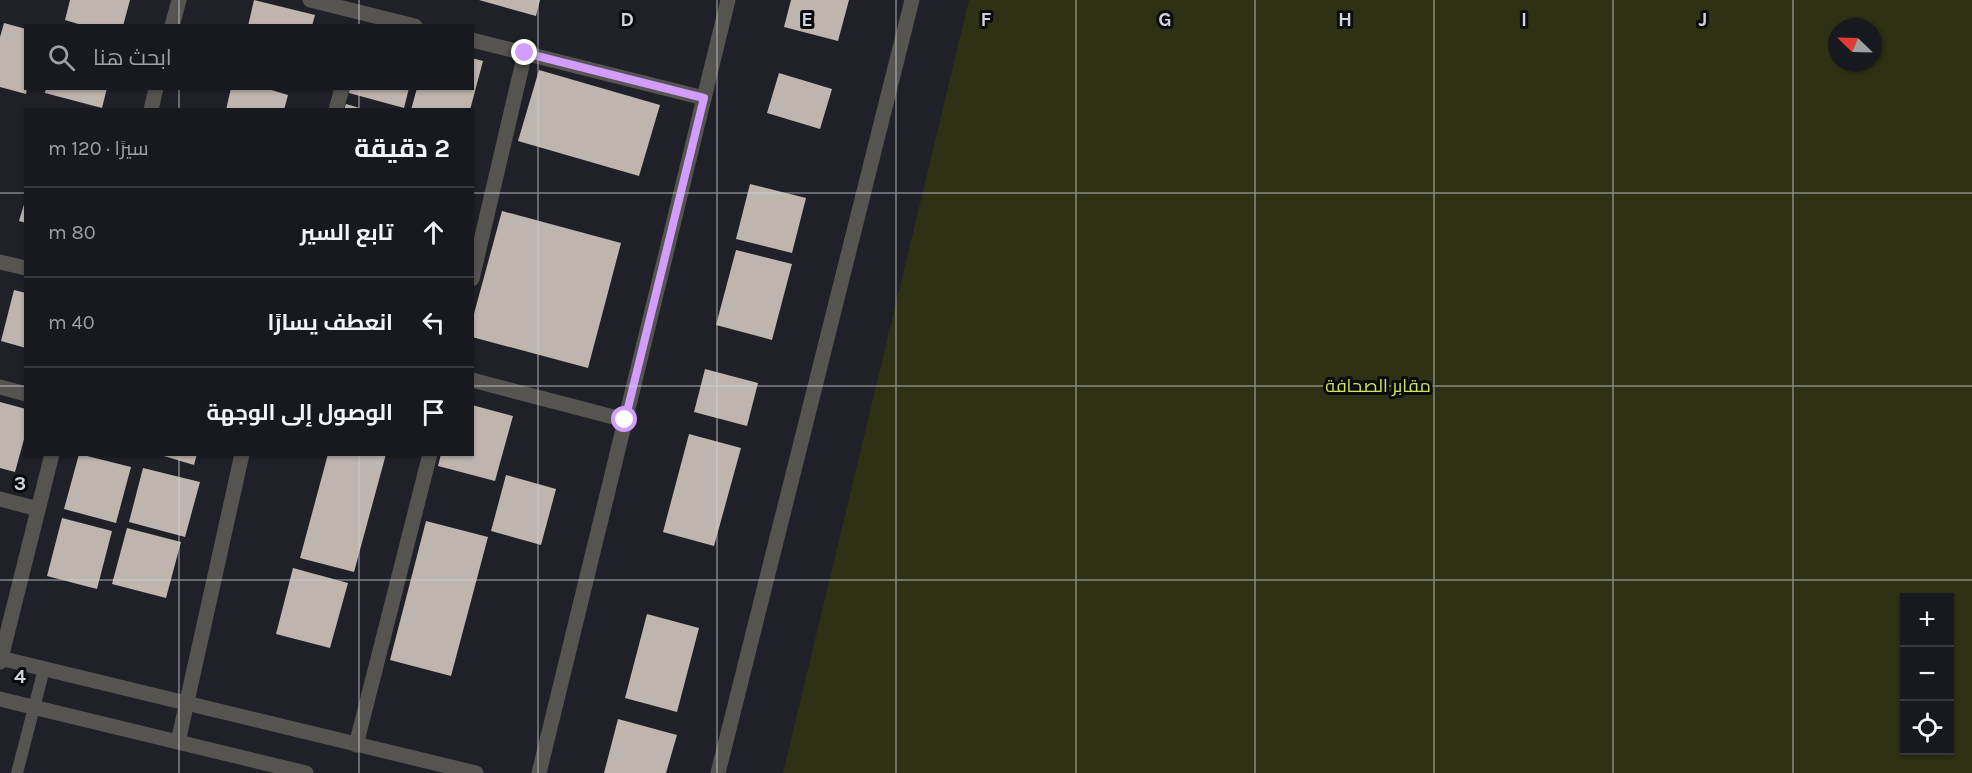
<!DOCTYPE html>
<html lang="ar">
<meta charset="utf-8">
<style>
:root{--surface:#18191e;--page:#25262b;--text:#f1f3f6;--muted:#9fa0a4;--line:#36383c}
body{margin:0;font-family:Karla,Cairo,sans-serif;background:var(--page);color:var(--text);direction:rtl}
.controls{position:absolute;right:18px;bottom:18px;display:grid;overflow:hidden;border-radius:0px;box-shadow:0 2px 4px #0004}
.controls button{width:54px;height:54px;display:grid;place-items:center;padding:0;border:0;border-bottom:2px solid var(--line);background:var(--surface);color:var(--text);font:30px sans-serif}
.compass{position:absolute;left:1828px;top:18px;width:54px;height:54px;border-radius:50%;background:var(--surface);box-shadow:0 2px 4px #0004;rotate:293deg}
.stop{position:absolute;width:18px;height:18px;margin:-14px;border:4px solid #d29dfd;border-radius:50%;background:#fff}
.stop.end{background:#d29dfd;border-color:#fff;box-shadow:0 2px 6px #0008}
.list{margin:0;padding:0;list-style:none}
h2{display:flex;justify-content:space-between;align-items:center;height:78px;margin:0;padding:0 24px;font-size:26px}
h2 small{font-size:20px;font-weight:400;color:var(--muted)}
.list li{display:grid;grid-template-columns:39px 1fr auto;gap:18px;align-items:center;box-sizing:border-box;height:90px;padding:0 24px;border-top:2px solid var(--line)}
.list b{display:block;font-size:22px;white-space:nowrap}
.list em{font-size:20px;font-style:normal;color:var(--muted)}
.icon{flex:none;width:33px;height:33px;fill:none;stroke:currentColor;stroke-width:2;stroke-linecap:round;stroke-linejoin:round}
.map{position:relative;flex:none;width:1972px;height:773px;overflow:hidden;direction:ltr}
.search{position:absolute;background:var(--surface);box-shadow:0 2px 4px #0004;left:24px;top:24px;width:450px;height:66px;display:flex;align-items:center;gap:15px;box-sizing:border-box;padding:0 21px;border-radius:0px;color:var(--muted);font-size:22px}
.panel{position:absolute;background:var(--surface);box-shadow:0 2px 4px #0004;left:24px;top:108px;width:450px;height:348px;border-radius:0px;direction:rtl}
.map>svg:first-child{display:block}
.green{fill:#2e3113;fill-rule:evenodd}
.building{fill:#beb5ae}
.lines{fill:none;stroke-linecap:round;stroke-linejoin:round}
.service{stroke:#565451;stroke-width:12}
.minor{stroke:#565451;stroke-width:15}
.tertiary{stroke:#565451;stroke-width:15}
.route{stroke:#d29dfd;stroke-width:8}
.grid{fill:none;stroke:#d2d4d9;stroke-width:1.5;stroke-opacity:0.55}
.labels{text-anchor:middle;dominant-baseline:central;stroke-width:6;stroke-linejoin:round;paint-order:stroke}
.park-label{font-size:18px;fill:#d4e15b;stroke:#0a0b0e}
.grid-label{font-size:20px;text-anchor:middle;font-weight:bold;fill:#d2d4d9;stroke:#0a0b0e;stroke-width:6;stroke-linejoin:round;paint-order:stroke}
</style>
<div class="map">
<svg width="1972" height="773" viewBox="0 0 1972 773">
<rect width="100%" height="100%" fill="#202128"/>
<path class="green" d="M969 0H1972V773H783ZM1837 27H1873V63H1837ZM1904 598H1950V750H1904Z"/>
<g class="building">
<path d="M70 0H130L123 26H85L65 20Z"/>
<path d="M254 0 315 15 312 26H248Z"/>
<path d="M479 0H540L536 16Z"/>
<path d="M791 0H849L838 41 784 27Z"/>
<path d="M4 23 26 29V88H27L26 94 0 87V37Z"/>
<path d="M472 58 483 61 470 110H411L417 88H472Z"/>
<path d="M539 70 660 105 639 176 518 141Z"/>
<path d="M779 73 832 89 820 129 767 113Z"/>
<path d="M46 88H107L102 108 45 93Z"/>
<path d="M231 88H265L288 95 284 110H226Z"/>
<path d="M350 88H409L404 108 349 93Z"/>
<path d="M346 104 363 109V110H344Z"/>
<path d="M750 184 806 198 792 253 736 239Z"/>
<path d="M25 201H26V223L19 221Z"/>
<path d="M502 211 621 243 588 368 472 337V321Z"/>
<path d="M736 250 792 264 772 340 716 325Z"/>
<path d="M14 290 26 293V348L1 341Z"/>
<path d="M705 369 758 383 747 426 694 412Z"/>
<path d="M0 402 26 409V432L15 472 0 468Z"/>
<path d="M472 405 513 416 495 481 438 466 441 454H472Z"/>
<path d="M689 434 741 448 714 546 663 532Z"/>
<path d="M79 454 131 467 116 523 64 509Z"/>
<path d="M157 454H197L194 465Z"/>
<path d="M328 454H386L354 572 300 558Z"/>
<path d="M143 468 200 482 185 537 129 522Z"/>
<path d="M506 475 556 489 541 545 491 531Z"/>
<path d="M62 518 112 531 97 589 47 576Z"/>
<path d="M426 521 488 537 451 676 390 660Z"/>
<path d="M127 528 181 542 166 598 112 584Z"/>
<path d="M293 568 348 583 330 648 276 634Z"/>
<path d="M647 614 699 628 677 712 625 698Z"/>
<path d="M618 719 677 735 666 773H604Z"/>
</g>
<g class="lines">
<path class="service" d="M17 773 44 669"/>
<g class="minor">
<path d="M310 0 415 26"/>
<path d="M172 26 179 0"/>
<path d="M472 40 704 98"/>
<path d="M151 110 156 88"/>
<path d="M336 110 342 88"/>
<path d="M0 262 26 268"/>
<path d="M472 279 525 53"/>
<path d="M472 380 625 420"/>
<path d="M0 387 26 394"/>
<path d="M0 499 38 509"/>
<path d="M0 658 476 773"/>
<path d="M0 662 52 454"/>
<path d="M0 699 306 773"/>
<path d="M178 742 242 454"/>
<path d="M356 745 430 454"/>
<path d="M718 773 912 0"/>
</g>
<path class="tertiary" d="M539 773 728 0"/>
</g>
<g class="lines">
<path class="route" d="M525 53 704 98 625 420"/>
</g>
<path class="grid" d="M179 0V26M359 0V26M538 0V773M717 0V773M896 0V773M1076 0V773M1255 0V773M1434 0V773M1613 0V773M1793 0V773M179 88V110M359 88V110M0 193H26M472 193H1972M0 386H26M472 386H1972M179 454V773M359 454V773M0 580H1972"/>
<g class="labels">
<g class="park-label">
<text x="1378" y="386">مقابر الصحافة</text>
</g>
</g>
<g class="grid-label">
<text x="627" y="26">D</text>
<text x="807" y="26">E</text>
<text x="986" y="26">F</text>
<text x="1165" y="26">G</text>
<text x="1345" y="26">H</text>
<text x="1524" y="26">I</text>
<text x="1703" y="26">J</text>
<text x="20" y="490">3</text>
<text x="20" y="683">4</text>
</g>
</svg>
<div class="controls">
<button>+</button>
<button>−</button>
<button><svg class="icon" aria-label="locate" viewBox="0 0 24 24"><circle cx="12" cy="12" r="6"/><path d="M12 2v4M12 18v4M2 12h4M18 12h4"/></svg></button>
</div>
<svg class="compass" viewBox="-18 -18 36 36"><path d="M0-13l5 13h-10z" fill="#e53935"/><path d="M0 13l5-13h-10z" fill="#9fa0a4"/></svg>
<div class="stop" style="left:625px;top:420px"></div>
<div class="stop end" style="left:525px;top:53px"></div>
<div class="search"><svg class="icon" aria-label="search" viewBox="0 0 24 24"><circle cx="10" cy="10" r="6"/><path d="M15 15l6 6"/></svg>ابحث هنا</div>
<section class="panel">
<h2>2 دقيقة<small>سيرًا · 120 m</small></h2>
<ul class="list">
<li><svg class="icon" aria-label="ahead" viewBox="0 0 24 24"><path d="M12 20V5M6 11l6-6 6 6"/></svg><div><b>تابع السير</b></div><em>80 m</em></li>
<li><svg class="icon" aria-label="left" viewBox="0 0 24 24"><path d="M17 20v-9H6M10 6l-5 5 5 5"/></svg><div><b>انعطف يسارًا</b></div><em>40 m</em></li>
<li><svg class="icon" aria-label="arrive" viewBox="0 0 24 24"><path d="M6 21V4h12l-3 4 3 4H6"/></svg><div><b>الوصول إلى الوجهة</b></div></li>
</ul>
</section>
</div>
